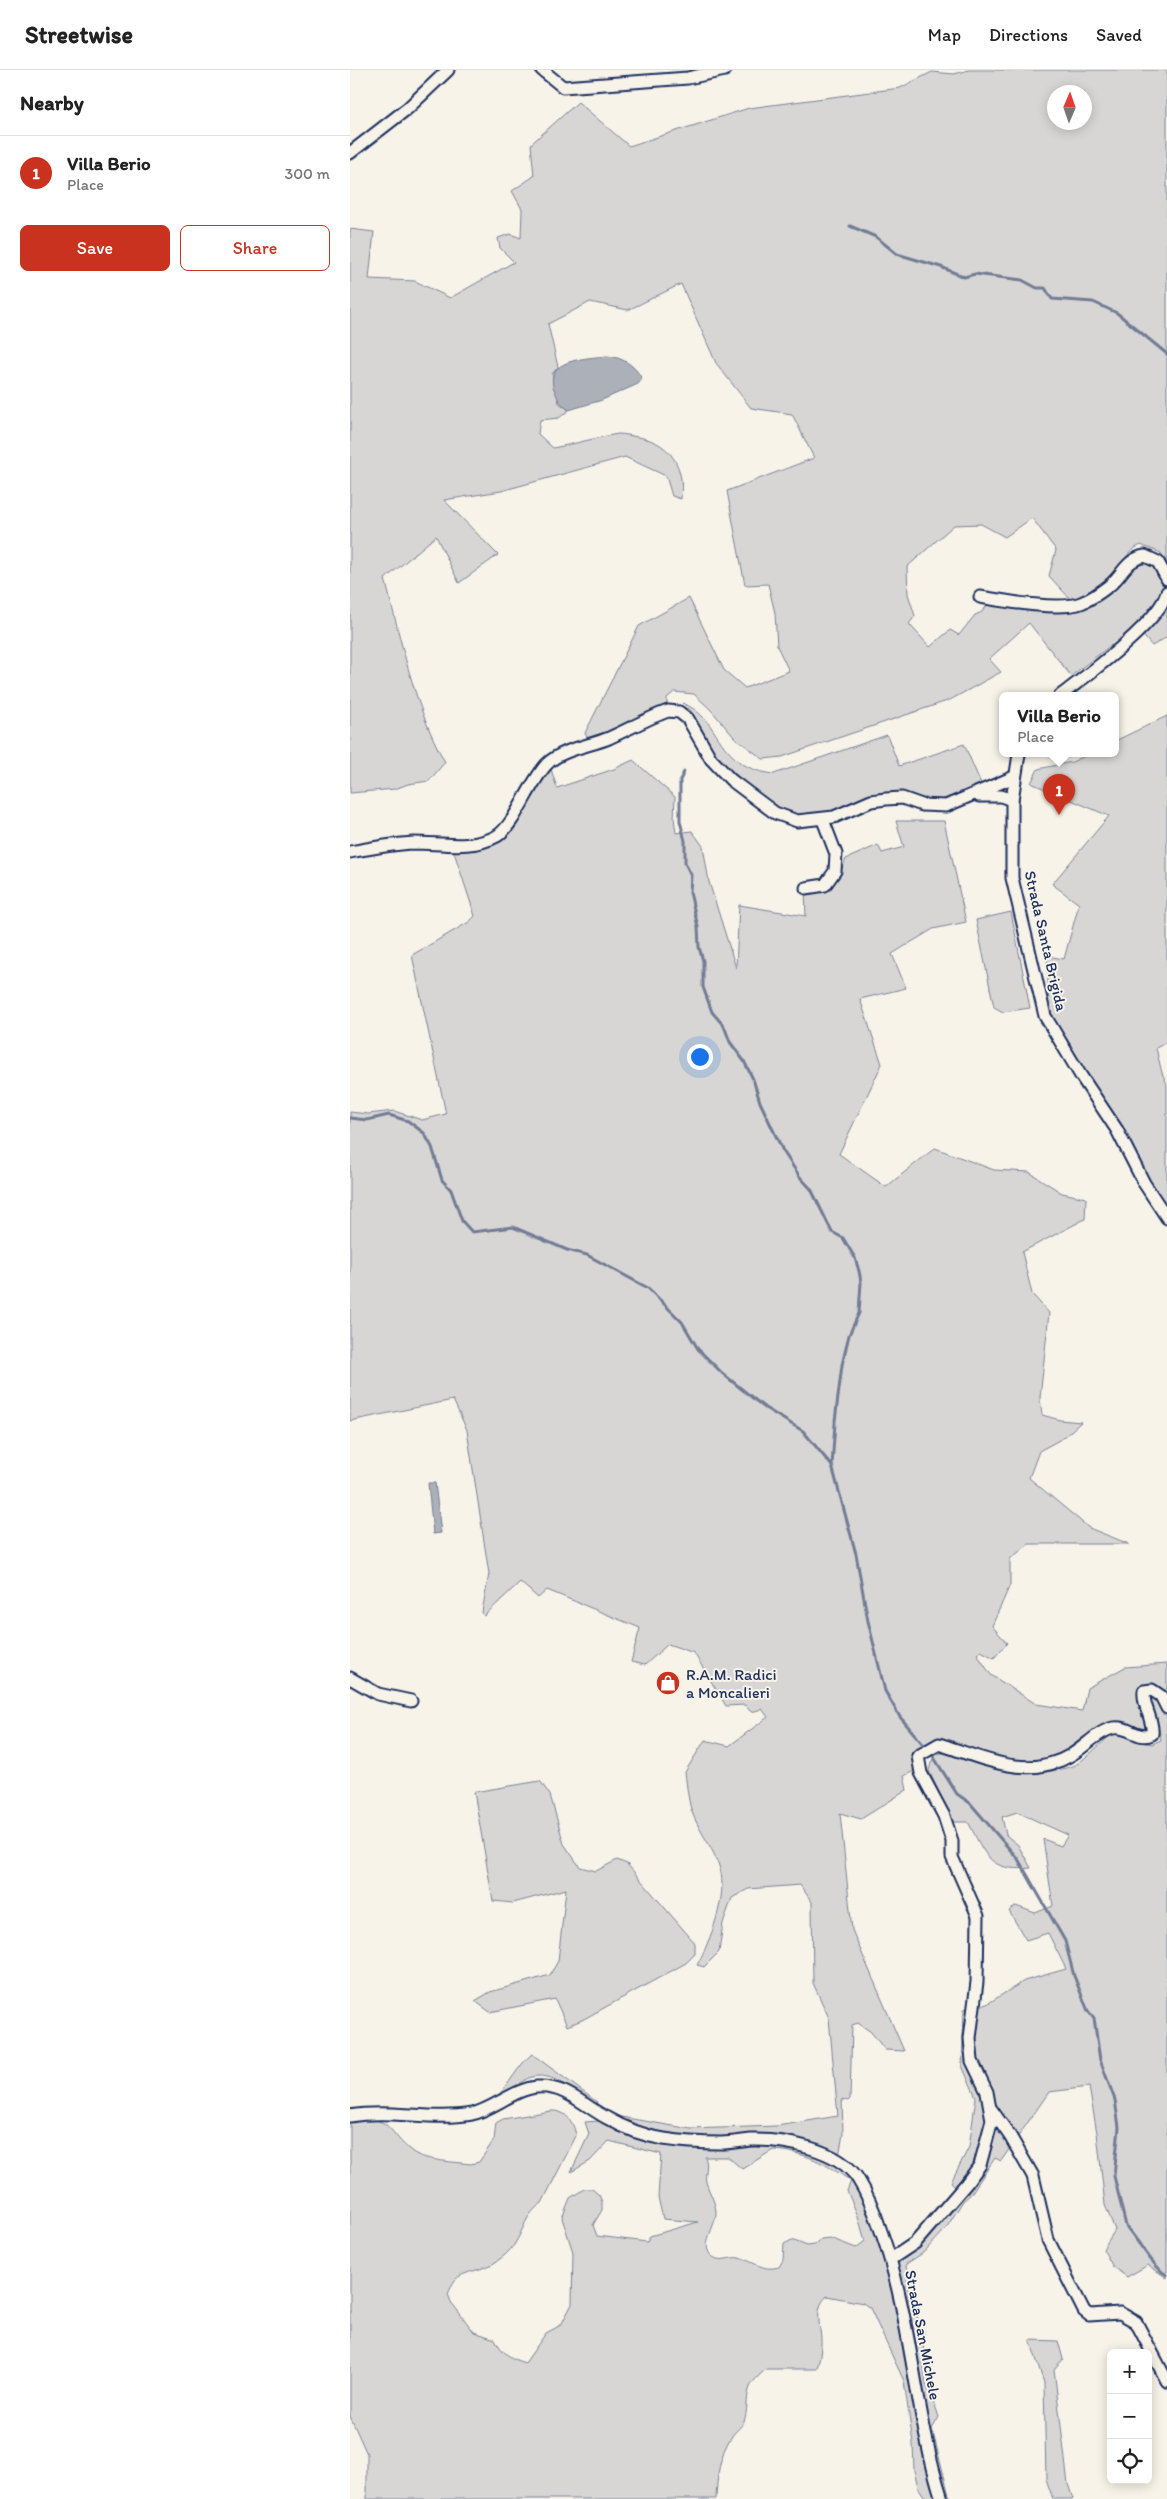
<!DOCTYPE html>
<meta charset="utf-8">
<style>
:root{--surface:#fff;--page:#f2f2f2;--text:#222;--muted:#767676;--line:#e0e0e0;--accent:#c8321e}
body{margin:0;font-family:Itim,sans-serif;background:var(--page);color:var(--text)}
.controls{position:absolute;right:15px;bottom:15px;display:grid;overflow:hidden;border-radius:8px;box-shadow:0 2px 12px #0003}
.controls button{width:45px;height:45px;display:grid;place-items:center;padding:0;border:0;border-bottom:1px solid var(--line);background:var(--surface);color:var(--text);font:25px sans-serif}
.compass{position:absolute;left:697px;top:15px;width:45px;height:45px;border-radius:50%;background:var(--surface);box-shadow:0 2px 12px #0003;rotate:2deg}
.you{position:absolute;left:349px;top:986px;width:18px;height:18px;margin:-12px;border:4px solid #fff;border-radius:50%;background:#1a73e8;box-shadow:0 0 0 8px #1a73e833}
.badge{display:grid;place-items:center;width:32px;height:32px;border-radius:50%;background:var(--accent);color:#fff;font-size:16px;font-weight:700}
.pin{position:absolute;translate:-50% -41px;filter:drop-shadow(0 1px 2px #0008)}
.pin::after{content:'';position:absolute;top:26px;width:18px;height:15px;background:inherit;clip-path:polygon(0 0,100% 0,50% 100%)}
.popup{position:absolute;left:649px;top:622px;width:120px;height:65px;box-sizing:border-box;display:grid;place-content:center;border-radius:8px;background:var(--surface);filter:drop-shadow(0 1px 4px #0005);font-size:16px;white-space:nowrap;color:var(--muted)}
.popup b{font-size:19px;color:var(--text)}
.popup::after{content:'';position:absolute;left:50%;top:100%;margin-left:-10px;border:10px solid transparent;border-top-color:var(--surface)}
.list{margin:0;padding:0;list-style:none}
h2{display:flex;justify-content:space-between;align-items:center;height:65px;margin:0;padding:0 20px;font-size:21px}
h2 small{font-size:16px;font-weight:400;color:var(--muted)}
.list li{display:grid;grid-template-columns:32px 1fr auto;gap:15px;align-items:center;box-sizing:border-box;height:75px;padding:0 20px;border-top:1px solid var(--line)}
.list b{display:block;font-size:19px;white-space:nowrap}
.list p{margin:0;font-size:16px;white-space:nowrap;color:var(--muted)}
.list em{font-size:16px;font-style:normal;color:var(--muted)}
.actions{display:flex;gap:10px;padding:15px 20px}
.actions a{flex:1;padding:11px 0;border:1px solid var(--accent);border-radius:8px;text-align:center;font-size:18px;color:var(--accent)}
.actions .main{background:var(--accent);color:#fff}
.icon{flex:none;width:28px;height:28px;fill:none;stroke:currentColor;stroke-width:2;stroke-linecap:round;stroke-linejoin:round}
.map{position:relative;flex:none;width:817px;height:2429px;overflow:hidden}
header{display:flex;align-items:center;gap:30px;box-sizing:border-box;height:70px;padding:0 25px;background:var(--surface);border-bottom:1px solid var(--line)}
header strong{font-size:24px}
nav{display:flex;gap:28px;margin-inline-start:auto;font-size:18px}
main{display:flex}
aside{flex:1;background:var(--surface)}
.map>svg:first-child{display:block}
.green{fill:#d7d6d4;stroke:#798299;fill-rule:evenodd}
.water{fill:#acb0b9;stroke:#727c95}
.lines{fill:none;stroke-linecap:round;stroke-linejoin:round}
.stream{stroke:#727c95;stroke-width:3}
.minor-casing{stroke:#1b2f5e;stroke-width:15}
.minor{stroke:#f7f3e8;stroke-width:11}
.labels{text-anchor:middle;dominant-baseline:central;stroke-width:4;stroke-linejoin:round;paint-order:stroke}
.street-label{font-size:16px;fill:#1b2f5e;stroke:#f7f3e8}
.poi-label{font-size:16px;fill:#1b2f5e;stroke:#f7f3e8;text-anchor:start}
</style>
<header>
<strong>Streetwise</strong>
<nav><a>Map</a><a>Directions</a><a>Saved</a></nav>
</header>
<main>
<aside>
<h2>Nearby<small></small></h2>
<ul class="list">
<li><span class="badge">1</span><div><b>Villa Berio</b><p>Place</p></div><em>300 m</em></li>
</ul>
<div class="actions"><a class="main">Save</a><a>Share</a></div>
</aside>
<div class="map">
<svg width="817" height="2429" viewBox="0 0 817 2429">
<rect width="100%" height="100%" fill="#f7f3e8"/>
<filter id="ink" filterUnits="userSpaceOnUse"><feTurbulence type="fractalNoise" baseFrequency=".02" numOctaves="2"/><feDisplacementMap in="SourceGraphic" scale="10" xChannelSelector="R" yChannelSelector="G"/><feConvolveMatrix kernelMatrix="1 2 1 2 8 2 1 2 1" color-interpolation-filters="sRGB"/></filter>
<g filter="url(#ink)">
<g class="green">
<path d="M619 0H817V493L811 483 791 475C776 481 773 495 762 506 751 517 737 526 723 532L699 506 706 480 682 448 655 467 631 454 604 455 557 497 558 524 565 546 559 554 580 577 600 560 609 565 625 545 632 542 639 533 723 538 784 492 794 489 806 494 816 514 811 530 766 578 761 575 721 606 679 553 639 589 651 602 600 630 432 687 413 689 384 667 361 640 344 624 324 622 317 628V634L238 670 235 663 289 556 339 528 374 600 395 618 439 601 427 576 425 543 418 514 395 515 377 421 464 388 442 344 401 338 366 293 331 214 278 240 240 232 198 254 208 297 202 304 209 333 219 340 209 348 190 350 188 364 203 378C225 374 247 367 268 364 274 364 282 366 288 367 320 372 335 396 331 429L322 426 316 406 275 387 151 421 94 430 148 485 109 513 86 466 35 509C51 570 64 637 95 692L79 711 58 714 45 719 0 723V159L24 162 19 209 65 211 100 228 164 192 150 178 148 168 160 164 171 168 172 139 162 121 184 106 181 74 228 32 279 76 399 38 550 18 582 2 604 4ZM704 22H734V52H704Z"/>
<path d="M817 535V567L802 576 791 563Z"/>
<path d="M333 633C363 647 363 668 384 687 395 698 409 702 424 704L537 665 549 696 614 674 632 716 591 730 575 731 550 723 515 727 487 741 447 747 429 741 364 686 341 641Z"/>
<path d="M817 646V972L806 978 812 1003 817 1014V1137L734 1005 699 942 697 886 714 889 729 834 702 814 759 746 681 713 688 699 722 692 739 684H765V671Z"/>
<path d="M283 690 325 727 324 748 326 763 342 761 353 776 359 812 386 898 389 835 456 846 455 821C480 821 487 811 496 789L528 775 532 783 554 777 546 751H594L616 852 583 859 542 884 556 918 510 929 532 994 489 1084 536 1117 585 1078 644 1100 679 1102 712 1123 736 1128 735 1149 672 1182 682 1224 699 1243 690 1328 692 1345 710 1350 731 1352 713 1368 689 1381 679 1408 739 1458 779 1474H679L660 1489V1515L642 1556 657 1573 644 1588 631 1581 627 1584 641 1605 686 1634 732 1641 737 1618 775 1597 817 1594V1628L813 1620 799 1613 788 1622C788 1636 797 1650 795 1663L780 1656 692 1693 676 1695 598 1675 575 1685 566 1700 554 1706 557 1720 511 1749 490 1743 502 1860 554 1981 535 1980 521 1962 508 1953 502 1955 500 2029 498 2031 492 2029 493 2064 489 2086C474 2079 459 2071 442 2067 419 2062 397 2068 373 2068 330 2069 303 2064 265 2046L341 2059 427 2056 488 2046 479 1948 463 1913 462 1832 450 1815 398 1819 382 1828 373 1853 369 1882 354 1897 347 1895C360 1872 378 1825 370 1799 365 1781 351 1764 344 1747 338 1734 337 1716 335 1702L355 1670 379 1676 418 1647 412 1639 401 1642 395 1635 376 1636 344 1583 318 1574 295 1595 281 1592 290 1558 197 1520 188 1528 170 1512 134 1546 132 1542 139 1504 117 1360 103 1330 0 1351V1042L18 1044 44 1041 72 1050 96 1044 62 885 119 852 125 846 103 779 152 768 200 696 207 718 264 699Z"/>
<path d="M661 842 680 938 653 942 644 937 626 850Z"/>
<path d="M803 1626 817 1644V2208L798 2195 777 2207 763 2197 753 2179 765 2160 755 2135 747 2063 739 2017 699 2022 651 2091 645 2088 620 2125 613 2131 595 2160 573 2183 556 2194 559 2229 574 2261 573 2291 576 2314 589 2347 582 2359 600 2429H596L586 2397 564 2271 546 2191 569 2176 625 2093 607 2118 601 2112 619 2077 626 2027 612 1996 614 1939 637 1934 674 1911 716 1899 698 1863 676 1870 659 1841 666 1836 685 1843 703 1836 693 1769 711 1776 718 1765 667 1742 652 1747 656 1765 668 1775 681 1798C638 1802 636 1785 618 1752H603L579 1701C581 1693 582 1685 591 1683 603 1680 652 1701 669 1703 687 1704 706 1701 723 1696 730 1694 756 1669 764 1662L778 1664 786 1671 802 1674 811 1670C809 1656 802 1644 800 1629Z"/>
<path d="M190 1711 200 1725 214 1774 230 1797 246 1801 267 1790 277 1794 345 1873V1884L336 1893 232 1950 217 1956 205 1929 140 1942 125 1931 140 1922 200 1905 208 1891 216 1819 163 1833 143 1831 124 1722Z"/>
<path d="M182 1984 247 2032 243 2035C222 2021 198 1995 173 2011 164 2018 158 2025 147 2030L145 2028C160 2015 167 1996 182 1984Z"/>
<path d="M201 2041C216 2040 224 2052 226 2066L192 2133C175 2144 174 2160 164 2175 160 2181 153 2187 147 2191 137 2200 112 2201 105 2210 102 2214 100 2220 98 2224L101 2232 124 2262 145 2269C152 2283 161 2289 175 2293L196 2263 211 2255 222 2234 223 2182 212 2148 220 2128 234 2119H242L249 2125 252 2132V2140L243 2155 247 2166 297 2172 300 2166 348 2152 313 2149 308 2127 311 2084 259 2071 240 2091 221 2102 239 2064 235 2052 251 2051 300 2070 441 2074 488 2094 507 2111 532 2171 590 2429H576L568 2417 564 2400 563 2373 554 2311 520 2238 513 2233 477 2226C462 2240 472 2257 471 2275 471 2283 469 2291 467 2299H416C410 2305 401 2312 399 2320 396 2330 398 2341 394 2351 392 2357 386 2360 382 2366 369 2385 367 2407 366 2429H17V2384L0 2346V2051C45 2044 35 2062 64 2083 76 2091 106 2092 121 2094L129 2092 144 2070 146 2053 153 2049ZM423 2080C456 2082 474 2093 501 2111L497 2121 508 2146 515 2171 506 2178 480 2168 471 2169 465 2175 457 2176 442 2170 434 2174 433 2190 429 2197C412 2202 405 2191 389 2188 381 2186 371 2193 363 2187 348 2176 367 2156 366 2141 365 2131 359 2122 356 2112 354 2103 359 2097 355 2087H378L392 2099Z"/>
<path d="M680 2270 708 2271 713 2289 704 2299 718 2414 723 2429H703L696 2409 694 2313Z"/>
</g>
<g class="water">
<path d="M257 286C272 287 285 295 292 309L288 314 252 330 219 340C210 334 208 329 204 319 193 289 238 288 257 286Z"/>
<path d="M78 1413H85L91 1463 83 1464Z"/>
</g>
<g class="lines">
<g class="stream">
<path d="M500 156 526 167 547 184 591 197 614 207 625 204 672 210 687 218H695L702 229 743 232 767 243 817 284"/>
<path d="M334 702 330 710V751L335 771V793L341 805 340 822 348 857 349 877 353 891V917L362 942 374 956 380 972 394 991 403 1009 410 1032 433 1081 450 1107 461 1119 482 1162 493 1168 505 1188 509 1201 511 1212 509 1243 499 1265 492 1295 485 1351"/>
<path d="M0 1048 17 1050 39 1045 58 1051 74 1063 82 1077 92 1110 101 1120 112 1151 122 1162 163 1157 217 1180 237 1185 298 1218 332 1252 348 1279 372 1303 415 1338 453 1361 482 1396"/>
<path d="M485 1353 482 1396 506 1484 518 1551 535 1621 550 1647 583 1686 607 1724 620 1733 668 1789 715 1871 724 1906 738 1941 744 1948 750 1990 765 2030 769 2057 764 2106 776 2156 802 2191 812 2202 817 2205"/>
</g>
<g class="minor-casing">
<g id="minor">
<path d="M192 0 213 17 338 8 375 0"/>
<path d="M0 83 58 38 98 0"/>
<path d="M630 527C654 531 709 541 731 533 742 529 751 522 760 515 773 504 777 489 795 486L808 492 817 509"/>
<path d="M710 626C736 606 810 552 817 522"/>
<path d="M669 684 662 730V808L695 946 731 1006 767 1060 794 1113 817 1148"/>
<path d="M629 726H651L662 730"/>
<path d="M0 782C21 778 43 774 64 773 91 773 122 780 147 766 165 755 179 713 197 694 212 679 240 676 259 668 279 659 298 648 318 641L329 642 338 649 361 689 381 710 425 743 447 751 484 747 521 731 536 729 552 728 572 735 596 736 664 707"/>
<path d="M456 818 475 815 485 801 486 784 473 750"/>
<path d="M0 1608 28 1624 61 1631"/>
<path d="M641 2039 660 2066 683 2106 698 2170 734 2241 739 2245 770 2243 786 2252 817 2311"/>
<path d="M0 2046C40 2039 82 2051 122 2044 144 2039 164 2019 187 2017 216 2015 234 2036 257 2048 274 2058 295 2066 314 2069 333 2072 352 2073 371 2073 381 2073 391 2071 401 2070 434 2069 489 2079 508 2109 518 2125 525 2143 531 2161 562 2248 564 2342 592 2429"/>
<path d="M541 2189 565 2173 616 2114 630 2095 642 2050 637 2022 622 1991 620 1968 627 1912 628 1846 602 1787V1771L594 1746 571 1703 568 1686 589 1674C633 1688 678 1711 721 1685 735 1677 748 1661 763 1658 779 1655 788 1671 802 1664 804 1649 792 1636 794 1621L802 1620 811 1626 817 1638"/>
</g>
</g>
<use href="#minor" class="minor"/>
</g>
</g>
<defs>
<g id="shop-disc" transform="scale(1.25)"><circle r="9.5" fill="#c8321e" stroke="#f7f3e8"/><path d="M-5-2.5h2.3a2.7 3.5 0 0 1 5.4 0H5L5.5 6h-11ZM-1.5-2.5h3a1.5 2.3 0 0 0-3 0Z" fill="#fff"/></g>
</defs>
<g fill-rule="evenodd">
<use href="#shop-disc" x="318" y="1613"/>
</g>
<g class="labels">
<g class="street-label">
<text transform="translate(696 871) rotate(77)">Strada Santa Brigida</text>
<text transform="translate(573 2265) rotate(79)">Strada San Michele</text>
</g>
<g class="poi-label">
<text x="336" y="1604">R.A.M. Radici<tspan x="336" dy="18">a Moncalieri</tspan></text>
</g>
</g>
</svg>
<div class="controls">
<button>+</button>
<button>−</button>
<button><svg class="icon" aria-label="locate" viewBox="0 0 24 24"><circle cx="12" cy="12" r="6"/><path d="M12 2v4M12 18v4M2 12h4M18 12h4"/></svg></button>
</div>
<svg class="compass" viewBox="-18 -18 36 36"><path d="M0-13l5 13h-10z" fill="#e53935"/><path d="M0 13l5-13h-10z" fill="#767676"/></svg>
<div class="you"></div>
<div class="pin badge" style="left:709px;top:745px">1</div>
<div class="popup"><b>Villa Berio</b>Place</div>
</div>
</main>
